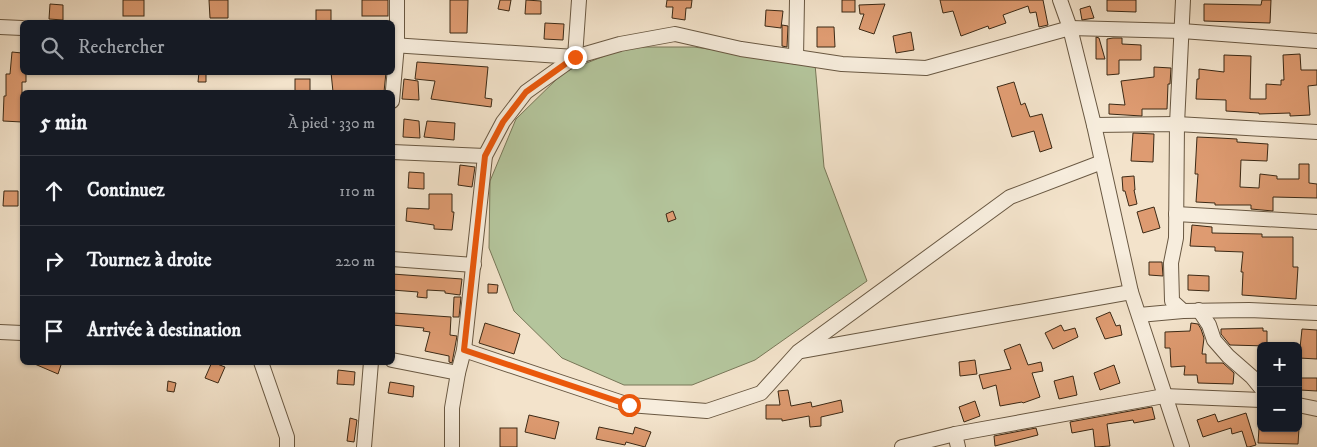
<!DOCTYPE html>
<html lang="fr">
<meta charset="utf-8">
<style>
:root{--surface:#171b24;--page:#20242c;--text:#f1f3f6;--muted:#9ea1a6;--line:#363941}
body{margin:0;font-family:"IM FELL DW Pica",serif;background:var(--page);color:var(--text)}
.controls{position:absolute;right:15px;bottom:15px;display:grid;overflow:hidden;border-radius:8px;box-shadow:0 1px 4px #0004}
.controls button{width:45px;height:45px;display:grid;place-items:center;padding:0;border:0;border-bottom:1px solid var(--line);background:var(--surface);color:var(--text);font:25px sans-serif}
.stop{position:absolute;width:15px;height:15px;margin:-11px;border:4px solid #ea580c;border-radius:50%;background:#fff}
.stop.end{background:#ea580c;border-color:#fff;box-shadow:0 1px 5px #0008}
.list{margin:0;padding:0;list-style:none}
h2{display:flex;justify-content:space-between;align-items:center;height:65px;margin:0;padding:0 20px;font-size:21px}
h2 small{font-size:16px;font-weight:400;color:var(--muted)}
.list li{display:grid;grid-template-columns:32px 1fr auto;gap:15px;align-items:center;box-sizing:border-box;height:70px;padding:0 20px;border-top:1px solid var(--line)}
.list b{display:block;font-size:19px;white-space:nowrap}
.list em{font-size:16px;font-style:normal;color:var(--muted)}
.icon{flex:none;width:28px;height:28px;fill:none;stroke:currentColor;stroke-width:2;stroke-linecap:round;stroke-linejoin:round}
.map{position:relative;flex:none;width:1317px;height:447px;overflow:hidden}
.search{position:absolute;background:var(--surface);box-shadow:0 1px 4px #0004;left:20px;top:20px;width:375px;height:55px;display:flex;align-items:center;gap:12px;box-sizing:border-box;padding:0 18px;border-radius:8px;color:var(--muted);font-size:19px}
.panel{position:absolute;background:var(--surface);box-shadow:0 1px 4px #0004;left:20px;top:90px;width:375px;height:275px;border-radius:8px}
.map>svg:first-child{display:block}
.green{fill:#b4c59c;stroke:#787758}
.building{fill:#de9b71;stroke:#3b2915}
.lines{fill:none;stroke-linecap:round;stroke-linejoin:round}
.minor-casing{stroke:#695842;stroke-width:16}
.minor{stroke:#f7eddd;stroke-width:14}
.route{stroke:#ea580c;stroke-width:6}
</style>
<div class="map">
<svg width="1317" height="447" viewBox="0 0 1317 447">
<rect width="100%" height="100%" fill="#f3e3cb"/>
<filter id="stains"><feTurbulence type="fractalNoise" baseFrequency=".004" numOctaves="4"/><feColorMatrix values="0 0 0 0 .2 0 0 0 0 .09 0 0 0 0 .02 0 0 0 .5 -.17"/></filter>
<radialGradient id="worn" r=".72"><stop offset=".6" stop-color="#630" stop-opacity="0"/><stop offset="1" stop-color="#630" stop-opacity=".3"/></radialGradient>
<path class="green" d="M627 47H694L815 64 824 167 867 281 755 360 692 385H624L562 358 514 311 489 248 490 181 516 119 564 72Z"/>
<g class="building">
<rect x="123" y="0" width="21" height="16"/>
<path d="M209 0H228V18H210Z"/>
<rect x="362" y="0" width="26" height="16"/>
<path d="M450 0H468L467 33H450Z"/>
<path d="M500 0H511L509 11 498 9Z"/>
<path d="M526 0 541 1V14H525Z"/>
<path d="M667 0H692L691 8H686L685 20 672 18 673 7H666Z"/>
<rect x="842" y="0" width="13" height="12"/>
<path d="M940 0H1043L1048 25 1039 27 1036 12 1030 13 1028 6 1003 15 1006 23 989 29 988 26 961 36 953 11 943 13Z"/>
<path d="M1107 0H1136V12L1107 11Z"/>
<path d="M1262 0H1271L1270 23 1204 21V4L1261 5Z"/>
<path d="M50 4 63 5V20L49 19Z"/>
<path d="M885 4 874 34 859 29 864 14H860L859 5Z"/>
<path d="M1090 6 1094 18 1082 20 1080 9Z"/>
<rect x="316" y="10" width="15" height="12"/>
<path d="M766 10 783 11 781 28 765 26Z"/>
<path d="M545 23 564 24 563 40 544 39Z"/>
<path d="M782 25 788 26 787 47 782 46Z"/>
<path d="M817 27H834L835 47H817Z"/>
<path d="M911 32 914 50 896 53 893 36Z"/>
<path d="M1096 37 1099 38 1105 59H1096Z"/>
<path d="M1113 38H1122V44L1141 45V60H1119V74L1107 75V39Z"/>
<path d="M12 52 22 53V72H26V82H22V122L3 121 4 96H6V74H10Z"/>
<path d="M1300 54 1301 70H1317V85L1308 86 1310 115 1290 116V113L1259 114V113L1226 111V100L1196 99 1197 79H1199V69L1224 72V55L1251 56 1250 99H1266V84L1281 85V80H1284L1283 55Z"/>
<path d="M417 62 488 67 485 98 492 99 491 107 431 99 435 81 415 79Z"/>
<path d="M1154 67 1171 68 1170 84H1168L1167 109H1142V116L1109 114V104L1125 105 1121 81 1154 77Z"/>
<path d="M199 72H206V82H198Z"/>
<path d="M331 72H386L384 92H333Z"/>
<rect x="295" y="79" width="15" height="13"/>
<path d="M404 79 418 81 419 100 402 99Z"/>
<path d="M1014 82 1021 105 1025 103 1030 117 1042 114 1052 148 1040 152 1034 131 1012 137 997 87Z"/>
<path d="M404 119 419 121 420 138 403 137Z"/>
<path d="M427 121 455 123 454 140 424 137Z"/>
<path d="M1133 133 1154 134 1153 162 1131 161Z"/>
<path d="M1197 137 1219 138 1237 139V142L1268 144 1267 161 1241 160 1240 187 1259 188 1260 174 1277 176V179H1299V164H1309V183L1317 184V198L1273 197V211L1251 209V205H1215V203L1196 202 1198 174H1195Z"/>
<path d="M460 165 475 167 472 187 458 185Z"/>
<path d="M409 172 424 173V189L408 188Z"/>
<path d="M1134 176 1135 190H1134L1137 204 1129 206 1125 191H1123L1122 177Z"/>
<path d="M4 191H18V206H3Z"/>
<path d="M429 194H452V212H454L452 230 434 229V225L406 221 407 208 429 209Z"/>
<path d="M1154 207 1160 228 1143 233 1137 212Z"/>
<path d="M673 211 676 219 668 222 666 214Z"/>
<path d="M1192 225 1212 227V233L1262 234V237H1293V267H1298L1296 299 1242 295 1243 272H1241L1243 252 1215 251V247L1190 246Z"/>
<path d="M1149 262H1162L1163 276 1149 275Z"/>
<path d="M392 274 462 279 460 295 445 293V291L427 290V298L417 297 418 292 392 290Z"/>
<path d="M1188 275 1209 276V291L1188 290Z"/>
<path d="M488 284 498 285 497 293H488Z"/>
<path d="M454 297H461L459 317H453Z"/>
<path d="M1110 312 1116 326 1120 325 1122 335 1105 339 1096 318Z"/>
<path d="M394 313 451 317 450 335 457 336 452 363 449 362V356L425 351 430 332 423 331 424 328 392 325Z"/>
<path d="M485 323 520 334 514 354 479 343Z"/>
<path d="M1191 323 1198 324 1201 329 1204 338 1202 354H1206V363H1223L1234 373 1233 384 1198 383 1197 375H1184L1185 366 1171 367 1170 348H1165V332L1190 331Z"/>
<path d="M1061 325 1064 331 1075 328 1078 337 1053 349 1045 333Z"/>
<path d="M1263 328V331H1267V346L1230 345 1221 334V329Z"/>
<path d="M1302 329 1317 330V359L1299 358Z"/>
<path d="M1020 344 1028 365 1041 362 1043 371 1032 373 1040 397 1023 403 1022 402 1000 406 996 385 983 389 979 375 1011 369 1004 350Z"/>
<path d="M975 360 977 374 960 376 959 362Z"/>
<path d="M30 362H62L58 374Z"/>
<path d="M212 362 225 367 218 383 205 378Z"/>
<path d="M1114 365 1120 383 1100 390 1094 373Z"/>
<path d="M338 370 355 372 354 385 337 384Z"/>
<path d="M1073 376 1077 395 1059 399 1054 381Z"/>
<path d="M1300 378H1317V391L1300 390Z"/>
<path d="M168 381 176 383 174 392 167 391Z"/>
<path d="M390 382 414 386 413 397 388 393Z"/>
<path d="M788 390 791 406 811 402 812 407 841 400 843 412 821 417V426L810 427 809 416 782 421V419H766V405H780L778 391Z"/>
<path d="M975 401 980 416 964 422 959 407Z"/>
<path d="M1152 407 1155 419 1134 423 1133 420 1107 424 1110 446 1095 447 1093 429 1072 433 1070 422Z"/>
<path d="M1246 413 1256 445 1249 447H1247L1242 431 1232 434 1231 428 1203 437 1197 420 1215 414 1218 422Z"/>
<path d="M529 415 559 422 555 439 525 432Z"/>
<path d="M350 418 357 420 354 442 347 441Z"/>
<path d="M599 427 633 434 635 427 651 432 645 447 626 442 625 445 596 439Z"/>
<rect x="500" y="428" width="17" height="19"/>
<path d="M1036 428 1038 435 995 446 994 436Z"/>
<path d="M1259 428H1299L1298 444 1258 443Z"/>
</g>
<g class="lines">
<g class="minor-casing">
<g id="minor">
<path d="M1060 0 1070 28 1094 125 1131 292 1182 447"/>
<path d="M0 27 22 28"/>
<path d="M392 45 575 57 620 44 675 34 741 49 796 57 842 64 926 68 1070 28 1182 31 1317 41"/>
<path d="M796 57 797 0"/>
<path d="M392 101 397 45V0"/>
<path d="M1094 125 1177 124 1317 132"/>
<path d="M392 152 485 156"/>
<path d="M1176 214 1317 222"/>
<path d="M392 259 474 265"/>
<path d="M1199 310 1209 325 1214 340 1228 356 1252 377 1261 388"/>
<path d="M1183 311 1249 310 1317 313"/>
<path d="M1139 315 1183 311 1172 301 1171 263 1176 238 1177 124 1183 0"/>
<path d="M0 332 22 333"/>
<path d="M464 350 629 405 707 411 761 393 798 352 1010 197 1102 162"/>
<path d="M801 351 1131 292"/>
<path d="M392 360 458 373"/>
<path d="M261 362 287 437V447"/>
<path d="M1298 405 1317 409"/>
<path d="M955 434 958 447"/>
<path d="M364 447 371 362"/>
<path d="M452 447V408L458 373 464 350 485 156 503 122 526 92 575 57 579 0"/>
<path d="M902 447 955 434 1164 396 1261 400"/>
</g>
</g>
<use href="#minor" class="minor"/>
</g>
<g class="lines">
<path class="route" d="M575 57 526 92 503 122 485 156 464 350 629 405"/>
</g>
<rect width="100%" height="100%" filter="url(#stains)"/>
<rect width="100%" height="100%" fill="url(#worn)"/>
</svg>
<div class="controls">
<button>+</button>
<button>−</button>
</div>
<div class="stop" style="left:629px;top:405px"></div>
<div class="stop end" style="left:575px;top:57px"></div>
<div class="search"><svg class="icon" aria-label="search" viewBox="0 0 24 24"><circle cx="10" cy="10" r="6"/><path d="M15 15l6 6"/></svg>Rechercher</div>
<section class="panel">
<h2>5 min<small>À pied · 330 m</small></h2>
<ul class="list">
<li><svg class="icon" aria-label="ahead" viewBox="0 0 24 24"><path d="M12 20V5M6 11l6-6 6 6"/></svg><div><b>Continuez</b></div><em>110 m</em></li>
<li><svg class="icon" aria-label="right" viewBox="0 0 24 24"><path d="M7 20v-9h11M14 6l5 5-5 5"/></svg><div><b>Tournez à droite</b></div><em>220 m</em></li>
<li><svg class="icon" aria-label="arrive" viewBox="0 0 24 24"><path d="M6 21V4h12l-3 4 3 4H6"/></svg><div><b>Arrivée à destination</b></div></li>
</ul>
</section>
</div>
